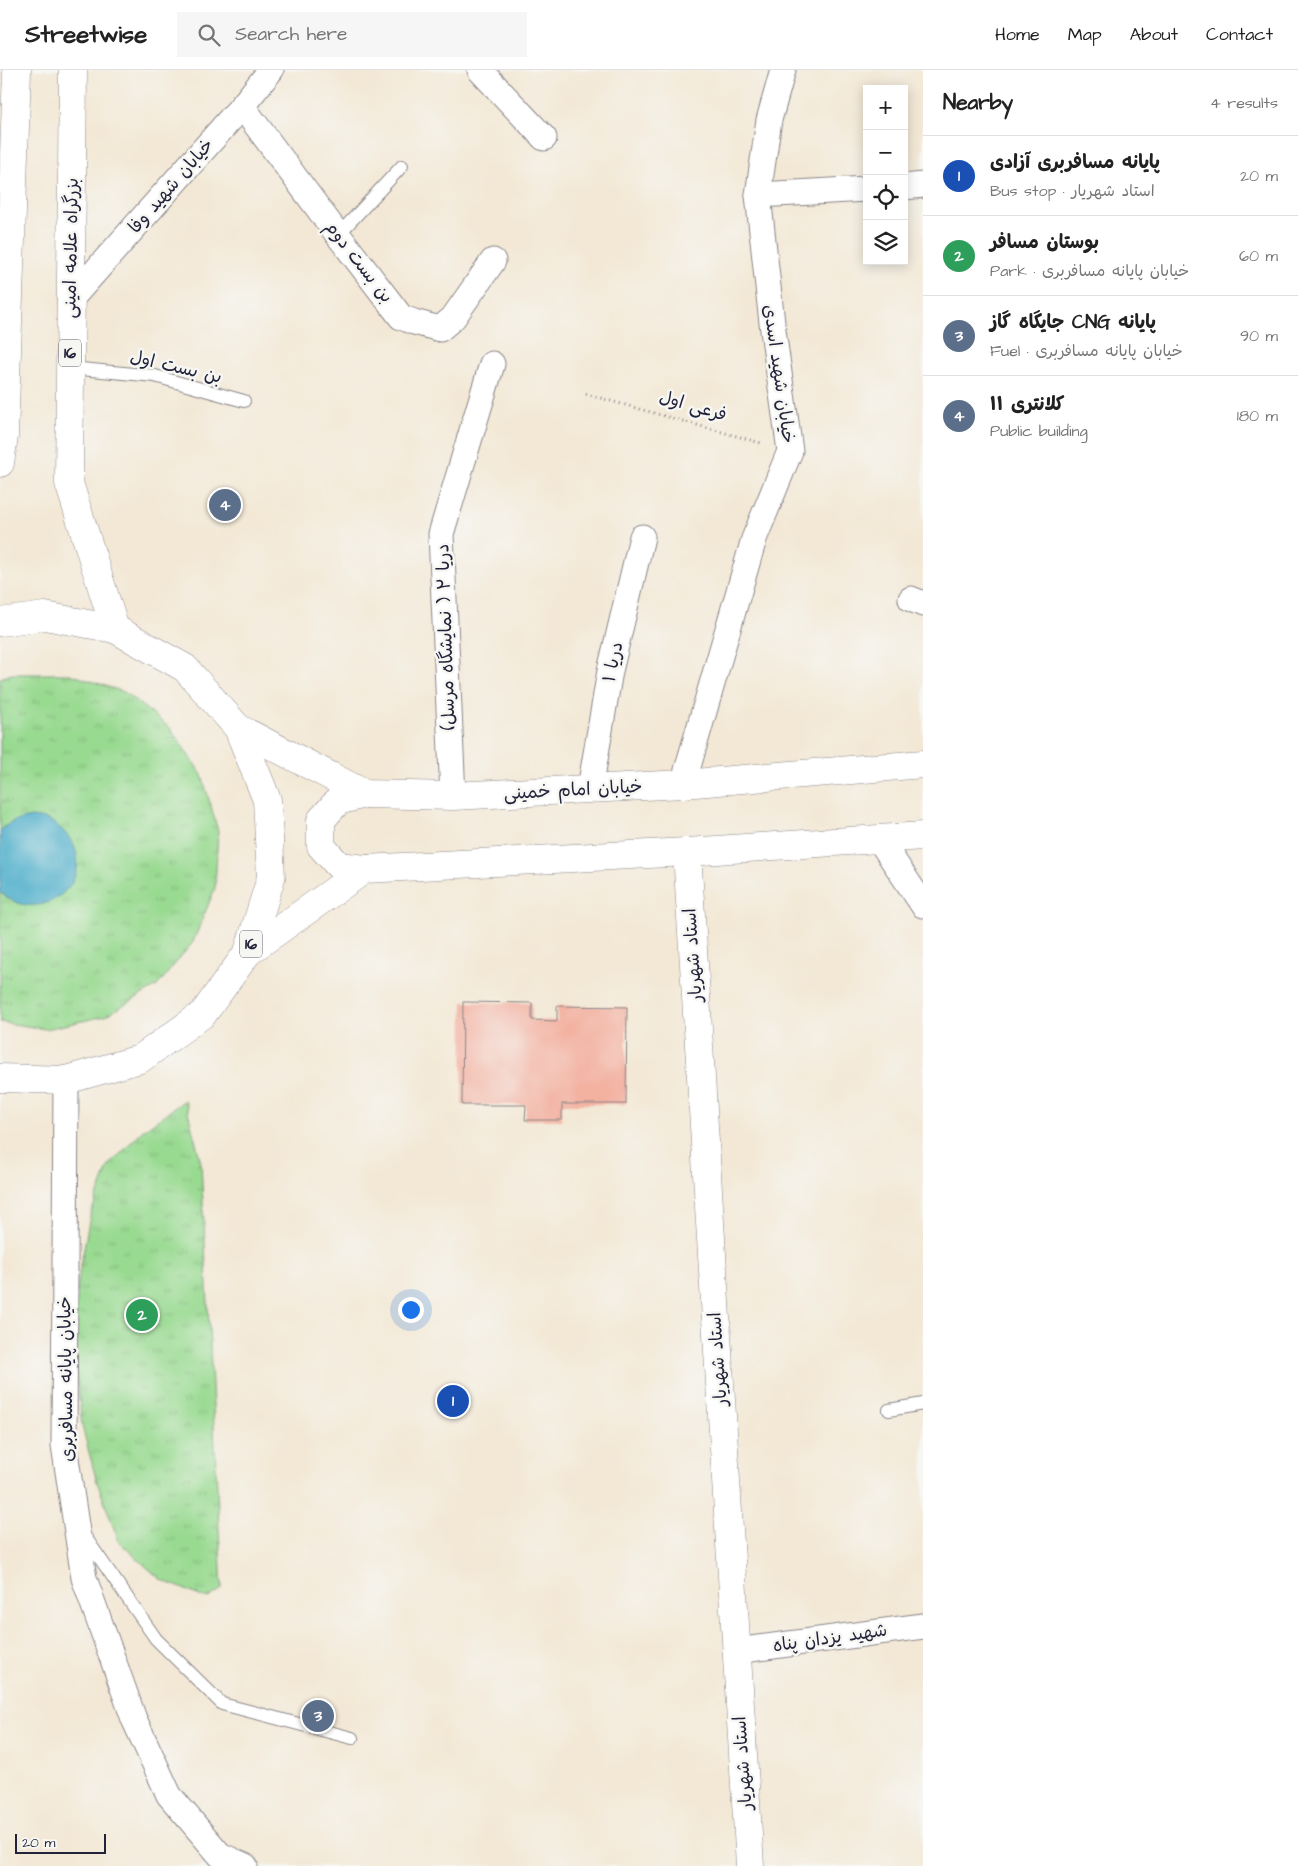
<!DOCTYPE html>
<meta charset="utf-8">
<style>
:root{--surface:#fff;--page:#f6f6f6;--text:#222;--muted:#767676;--line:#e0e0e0;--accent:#b5179e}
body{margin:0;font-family:"Architects Daughter","Playpen Sans Arabic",sans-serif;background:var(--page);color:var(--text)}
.controls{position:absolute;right:15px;top:15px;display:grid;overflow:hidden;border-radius:0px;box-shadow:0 2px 12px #0003}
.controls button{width:45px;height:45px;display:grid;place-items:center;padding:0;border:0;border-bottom:1px solid var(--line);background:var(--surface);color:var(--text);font:25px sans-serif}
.scale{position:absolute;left:15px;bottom:12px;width:91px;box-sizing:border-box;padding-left:5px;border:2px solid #22223b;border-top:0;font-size:14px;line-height:18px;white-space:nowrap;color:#22223b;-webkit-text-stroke:4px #f6f6f2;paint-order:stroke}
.you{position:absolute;left:410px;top:1239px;width:18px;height:18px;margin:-12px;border:4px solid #fff;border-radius:50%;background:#1a73e8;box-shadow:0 0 0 8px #1a73e833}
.badge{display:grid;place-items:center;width:32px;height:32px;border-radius:50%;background:var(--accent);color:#fff;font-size:16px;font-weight:700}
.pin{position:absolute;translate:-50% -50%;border:2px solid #fff;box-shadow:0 1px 5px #0006}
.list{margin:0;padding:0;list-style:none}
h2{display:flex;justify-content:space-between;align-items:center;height:65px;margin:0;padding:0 20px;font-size:21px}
h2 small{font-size:16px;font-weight:400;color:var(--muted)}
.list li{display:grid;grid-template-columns:32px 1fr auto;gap:15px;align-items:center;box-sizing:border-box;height:80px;padding:0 20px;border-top:1px solid var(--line)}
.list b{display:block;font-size:19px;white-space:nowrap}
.list p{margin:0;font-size:16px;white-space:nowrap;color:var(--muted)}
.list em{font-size:16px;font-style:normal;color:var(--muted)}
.icon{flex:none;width:28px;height:28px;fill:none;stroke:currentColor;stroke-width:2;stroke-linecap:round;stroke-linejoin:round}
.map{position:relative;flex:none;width:923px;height:1796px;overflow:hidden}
header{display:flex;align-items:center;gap:30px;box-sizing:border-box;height:70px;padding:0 25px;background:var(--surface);border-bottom:1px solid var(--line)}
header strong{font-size:24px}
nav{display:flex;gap:28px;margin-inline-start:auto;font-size:18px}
.search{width:350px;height:45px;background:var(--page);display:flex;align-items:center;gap:12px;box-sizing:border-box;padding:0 18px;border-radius:0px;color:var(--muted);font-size:19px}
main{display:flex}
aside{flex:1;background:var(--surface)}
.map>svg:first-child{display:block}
.grass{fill:url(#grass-tufts);stroke:#5e7e66}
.water{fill:#4badca;stroke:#366882}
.building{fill:#f3b1a0}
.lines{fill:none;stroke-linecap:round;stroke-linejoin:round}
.service-casing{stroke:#8a8588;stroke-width:14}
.minor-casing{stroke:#8a8588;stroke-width:27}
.tertiary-casing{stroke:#8a8588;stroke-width:29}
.secondary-casing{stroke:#8a8588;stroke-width:29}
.trunk-casing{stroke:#8a8588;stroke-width:29}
.path{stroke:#8a8588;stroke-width:3;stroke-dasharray:1 4;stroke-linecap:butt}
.service{stroke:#fff;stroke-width:12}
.minor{stroke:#fff;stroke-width:25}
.tertiary{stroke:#fff;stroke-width:28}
.secondary{stroke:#fff;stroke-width:28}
.trunk{stroke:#fff;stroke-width:28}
.labels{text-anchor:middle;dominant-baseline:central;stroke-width:5;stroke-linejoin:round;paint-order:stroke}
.shield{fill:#f6f6f2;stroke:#626272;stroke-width:1}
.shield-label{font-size:16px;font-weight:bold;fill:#22223b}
.street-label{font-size:18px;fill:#22223b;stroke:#f6f6f2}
</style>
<header>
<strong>Streetwise</strong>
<div class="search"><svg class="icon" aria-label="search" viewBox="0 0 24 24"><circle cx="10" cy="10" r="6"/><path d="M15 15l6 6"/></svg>Search here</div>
<nav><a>Home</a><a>Map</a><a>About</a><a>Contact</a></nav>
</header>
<main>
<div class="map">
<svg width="923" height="1796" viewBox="0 0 923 1796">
<defs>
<pattern id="grass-tufts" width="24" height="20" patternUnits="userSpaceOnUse" patternTransform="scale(1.25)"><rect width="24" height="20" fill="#99da91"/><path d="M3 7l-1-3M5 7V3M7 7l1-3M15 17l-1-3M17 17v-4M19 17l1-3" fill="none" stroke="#84bb7e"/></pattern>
</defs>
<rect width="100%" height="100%" fill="#f6f6f2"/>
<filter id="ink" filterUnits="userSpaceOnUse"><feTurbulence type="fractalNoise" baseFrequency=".02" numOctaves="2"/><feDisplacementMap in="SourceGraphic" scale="10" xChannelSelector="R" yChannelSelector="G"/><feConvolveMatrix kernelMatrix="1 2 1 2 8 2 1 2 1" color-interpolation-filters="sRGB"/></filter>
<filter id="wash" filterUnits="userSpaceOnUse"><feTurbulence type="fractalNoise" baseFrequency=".0096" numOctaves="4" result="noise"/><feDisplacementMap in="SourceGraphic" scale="20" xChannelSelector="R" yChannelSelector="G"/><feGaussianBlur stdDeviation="1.12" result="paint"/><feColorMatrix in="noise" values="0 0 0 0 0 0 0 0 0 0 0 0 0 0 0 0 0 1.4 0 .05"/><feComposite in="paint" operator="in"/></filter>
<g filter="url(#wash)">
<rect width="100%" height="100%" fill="#f3e8d5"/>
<g class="grass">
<path d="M12 604H70L124 622 170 658 202 705 218 761 215 818 193 872 157 916 105 946 46 959 0 952V822L8 829 72 813 77 798 76 783 5 756 0 761V608Z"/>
<path d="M185 1030 201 1093 222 1519 207 1529 160 1509 119 1472 97 1412 82 1356 74 1281 78 1210 90 1146 108 1097 141 1062Z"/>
</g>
<path class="water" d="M32 747C37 748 43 748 48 750 55 753 61 758 66 764 103 806 42 861 0 822V761C9 752 19 749 32 747Z"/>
<g id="blocks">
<path class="building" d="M463 932 532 933V950L557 951V936L627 937 626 1034H562V1050H525L526 1035H462Z"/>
</g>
</g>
<g filter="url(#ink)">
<use href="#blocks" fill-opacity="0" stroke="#8a8588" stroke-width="1"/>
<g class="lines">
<g class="service-casing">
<g id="service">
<path d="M338 165 402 96"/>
<path d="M70 298 155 306 244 331"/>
<path d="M889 1340 923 1334"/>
<path d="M83 1464 156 1569 222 1634 352 1668"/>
</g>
</g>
<g class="minor-casing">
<g id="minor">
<path d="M480 0 544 68"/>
<path d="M242 36 338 165 401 247 414 252 440 259 453 248 493 191"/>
<path d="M904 117 923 115"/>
<path d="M758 125 867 119"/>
<path d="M70 230 242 36 271 0"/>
<path d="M911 529 923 534"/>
<path d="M683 714 754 469 790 381 772 253 758 125 769 50 783 0"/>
<path d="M590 719 610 601 642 467"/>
<path d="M453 726 441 464 492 294"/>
<path d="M879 769 923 835"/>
<path d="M66 1010 64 1375 84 1508 134 1649 169 1725 220 1785 245 1796"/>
<path d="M736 1581 923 1556"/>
</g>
</g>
<g class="tertiary-casing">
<path id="tertiary" d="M687 782 750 1796"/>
</g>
<g class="secondary-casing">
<g id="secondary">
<path d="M238 658 365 724 453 726 683 714 923 694"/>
<path d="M365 799 339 796 321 776V750L338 731 365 724"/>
<path d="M248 882 365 799 687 782 923 766"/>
</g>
</g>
<g class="trunk-casing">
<g id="trunk">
<path d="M73 0 69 413 115 559"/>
<path d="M0 393 4 366 17 0"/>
<path d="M0 552 45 546 115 559 185 598 238 658 267 730 271 808 248 882 203 944 140 989 66 1010 0 1008"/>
</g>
</g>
<path class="path" d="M586 324 761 373"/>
<use href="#service" class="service"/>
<use href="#minor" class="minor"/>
<use href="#tertiary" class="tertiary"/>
<use href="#secondary" class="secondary"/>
<use href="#trunk" class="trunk"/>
</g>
</g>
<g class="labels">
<g class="shield">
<rect x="59" y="269.5" width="22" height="27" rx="4"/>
<rect x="240" y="860.5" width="22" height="27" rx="4"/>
</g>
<g class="shield-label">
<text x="70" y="283">16</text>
<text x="251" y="874">16</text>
</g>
<g class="street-label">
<text transform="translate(171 116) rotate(-49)">خیابان شهید وفا</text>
<text transform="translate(71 178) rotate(-89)">بزرگراه علامه امینی</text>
<text transform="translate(359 192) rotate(52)">بن بست دوم</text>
<text transform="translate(176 297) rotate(13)">بن بست اول</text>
<text transform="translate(779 304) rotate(82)">خیابان شهید اسدی</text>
<text transform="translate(693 336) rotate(16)">فرعی اول</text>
<text transform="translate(446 567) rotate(-92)">دریا ۲ ( نمایشگاه مرسل)</text>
<text transform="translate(613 592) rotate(-78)">دریا ۱</text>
<text transform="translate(573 720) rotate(-3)">خیابان امام خمینی</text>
<text transform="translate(693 885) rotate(-94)">استاد شهریار</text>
<text transform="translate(718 1289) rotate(-94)">استاد شهریار</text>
<text transform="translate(66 1309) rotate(-91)">خیابان پایانه مسافربری</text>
<text transform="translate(830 1568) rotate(-8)">شهید یزدان پناه</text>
<text transform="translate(743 1693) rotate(-94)">استاد شهریار</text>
</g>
</g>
</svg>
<div class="controls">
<button>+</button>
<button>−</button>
<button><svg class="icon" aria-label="locate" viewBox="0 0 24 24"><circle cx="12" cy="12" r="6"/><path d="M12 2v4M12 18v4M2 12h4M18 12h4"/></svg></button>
<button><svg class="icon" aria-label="layers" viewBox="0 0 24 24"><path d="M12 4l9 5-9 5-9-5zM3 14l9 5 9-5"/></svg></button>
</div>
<div class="scale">20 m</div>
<div class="you"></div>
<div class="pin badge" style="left:453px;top:1331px;background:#1a4fb4">1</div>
<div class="pin badge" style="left:142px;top:1245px;background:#2e9e5b">2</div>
<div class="pin badge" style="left:318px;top:1646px;background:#5c6f8a">3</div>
<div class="pin badge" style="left:225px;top:435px;background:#5c6f8a">4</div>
</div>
<aside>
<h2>Nearby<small>4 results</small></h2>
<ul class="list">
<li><span class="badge" style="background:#1a4fb4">1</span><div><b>پایانه مسافربری آزادی</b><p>Bus stop · استاد شهریار</p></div><em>20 m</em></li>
<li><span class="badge" style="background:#2e9e5b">2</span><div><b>بوستان مسافر</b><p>Park · خیابان پایانه مسافربری</p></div><em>60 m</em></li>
<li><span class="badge" style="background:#5c6f8a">3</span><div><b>جایگاه گاز CNG پایانه</b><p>Fuel · خیابان پایانه مسافربری</p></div><em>90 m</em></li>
<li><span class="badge" style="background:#5c6f8a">4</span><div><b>کلانتری ۱۱</b><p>Public building</p></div><em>180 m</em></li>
</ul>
</aside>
</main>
